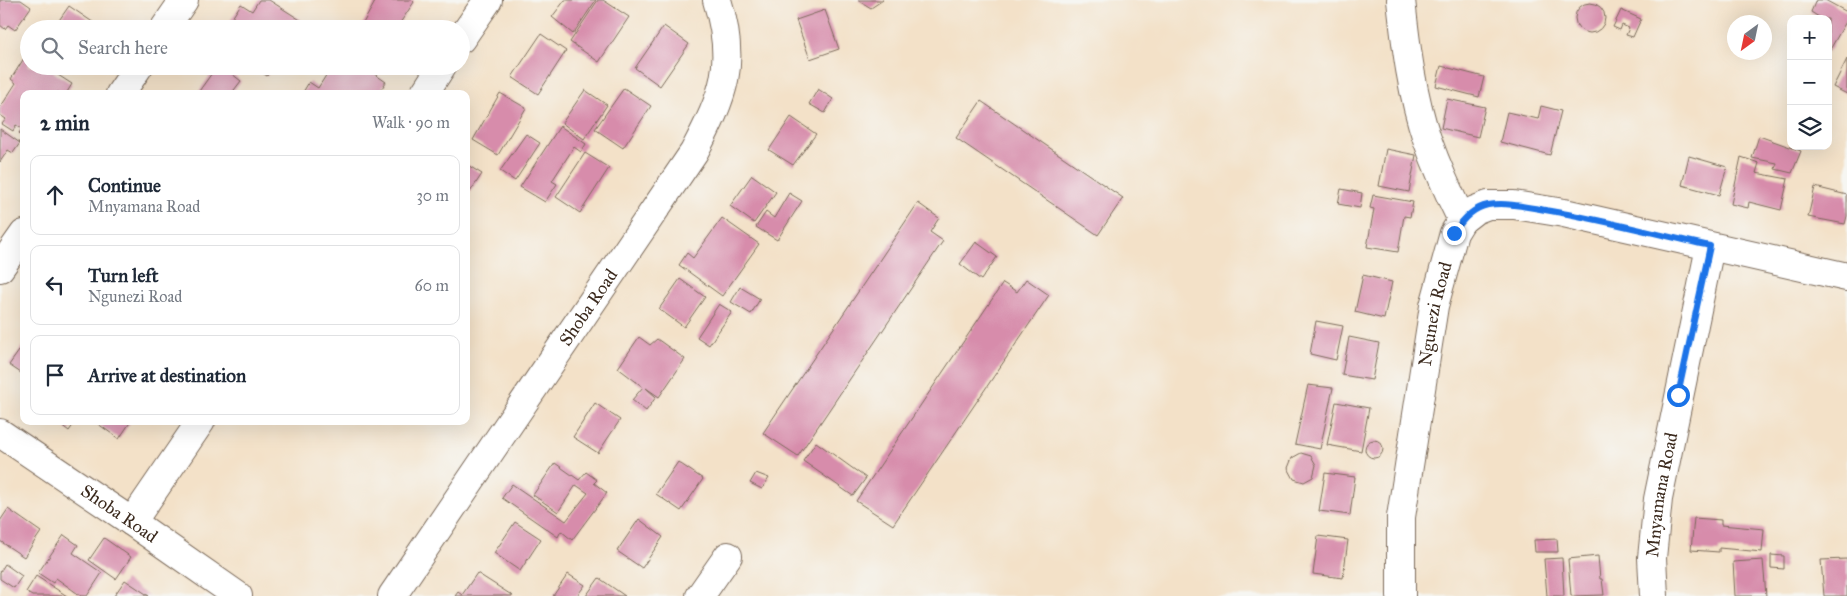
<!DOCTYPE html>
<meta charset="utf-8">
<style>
:root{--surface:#fff;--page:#f6f6f7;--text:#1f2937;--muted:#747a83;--line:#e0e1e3}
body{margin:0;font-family:"IM FELL Great Primer",serif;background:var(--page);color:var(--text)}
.controls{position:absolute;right:15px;top:15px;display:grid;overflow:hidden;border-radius:10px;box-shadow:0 5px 20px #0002}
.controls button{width:45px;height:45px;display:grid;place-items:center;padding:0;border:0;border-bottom:1px solid var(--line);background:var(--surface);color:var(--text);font:25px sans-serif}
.compass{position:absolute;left:1727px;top:15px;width:45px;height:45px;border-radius:50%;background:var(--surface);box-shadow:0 5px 20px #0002;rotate:213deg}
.stop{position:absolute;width:15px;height:15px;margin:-11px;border:4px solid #1a73e8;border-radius:50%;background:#fff}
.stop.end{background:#1a73e8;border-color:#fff;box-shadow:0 1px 5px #0008}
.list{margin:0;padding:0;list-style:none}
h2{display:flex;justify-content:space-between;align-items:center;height:65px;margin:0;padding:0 20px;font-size:21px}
h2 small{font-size:16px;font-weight:400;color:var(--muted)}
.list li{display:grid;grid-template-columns:32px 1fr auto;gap:15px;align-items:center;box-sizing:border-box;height:80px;margin:0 10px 10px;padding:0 10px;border:1px solid var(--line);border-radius:10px}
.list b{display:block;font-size:19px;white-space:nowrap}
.list p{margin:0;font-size:16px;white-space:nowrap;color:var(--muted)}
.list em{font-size:16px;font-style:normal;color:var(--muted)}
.icon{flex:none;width:28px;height:28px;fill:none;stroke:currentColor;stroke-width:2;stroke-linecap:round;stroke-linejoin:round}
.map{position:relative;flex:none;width:1847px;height:596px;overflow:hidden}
.search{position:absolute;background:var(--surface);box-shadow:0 5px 20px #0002;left:20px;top:20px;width:450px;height:55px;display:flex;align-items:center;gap:12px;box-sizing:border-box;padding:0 18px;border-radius:28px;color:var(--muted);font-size:19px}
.panel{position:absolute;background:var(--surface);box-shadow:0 5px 20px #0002;left:20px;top:90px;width:450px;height:335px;border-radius:10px}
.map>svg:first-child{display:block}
.building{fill:#d78cab}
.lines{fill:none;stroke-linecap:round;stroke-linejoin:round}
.minor-casing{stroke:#7b6a5a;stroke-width:30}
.minor{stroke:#fff;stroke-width:28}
.route{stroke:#1a73e8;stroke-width:6}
.labels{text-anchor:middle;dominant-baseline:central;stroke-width:4.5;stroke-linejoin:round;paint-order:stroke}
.street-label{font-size:18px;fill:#3b2a1e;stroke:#f6f6f2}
</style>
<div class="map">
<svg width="1847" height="596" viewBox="0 0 1847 596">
<rect width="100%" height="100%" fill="#f6f6f2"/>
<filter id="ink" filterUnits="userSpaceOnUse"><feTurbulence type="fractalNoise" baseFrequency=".02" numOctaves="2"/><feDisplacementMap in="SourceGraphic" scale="10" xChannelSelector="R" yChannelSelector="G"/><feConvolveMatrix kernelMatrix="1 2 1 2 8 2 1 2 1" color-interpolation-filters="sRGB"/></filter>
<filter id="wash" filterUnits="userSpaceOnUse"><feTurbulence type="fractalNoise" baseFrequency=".0096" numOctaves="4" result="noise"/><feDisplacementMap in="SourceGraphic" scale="20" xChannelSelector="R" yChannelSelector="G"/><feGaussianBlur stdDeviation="1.12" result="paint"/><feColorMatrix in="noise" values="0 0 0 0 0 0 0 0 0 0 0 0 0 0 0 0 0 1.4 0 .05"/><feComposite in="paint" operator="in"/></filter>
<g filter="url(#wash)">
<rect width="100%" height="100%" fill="#f3e1c8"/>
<g id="blocks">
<g class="building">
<path d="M0 0H21L31 7 15 30 8 25 5 29 0 25Z"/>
<path d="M259 0H269L302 21 297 29H225L241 4 252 11Z"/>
<path d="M372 0H412L414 2 396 29H368L362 25 375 2Z"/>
<path d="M565 0H596L573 34 552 17Z"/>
<path d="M598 0H603L629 17 599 62 570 42Z"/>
<path d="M858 0H883L871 8Z"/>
<path d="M1816 0H1825L1847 12V20L1828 53V19H1822L1811 12Z"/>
<circle cx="1590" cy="18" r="15"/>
<path d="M69 6 94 23 90 29H53Z"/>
<path d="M825 10 839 49 810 59 796 20Z"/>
<path d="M1621 10 1641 19 1633 37 1626 35 1629 28 1622 25 1620 30 1613 27Z"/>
<path d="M664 26 689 44 660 86 635 68Z"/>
<path d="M541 34 566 51 538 94 512 77Z"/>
<path d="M26 55 29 56V66H44L72 84 66 94 57 92 56 94H24V137L19 133 22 129 16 125 13 131 2 124 6 119 0 115V108L16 83 11 79Z"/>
<path d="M1847 59V94L1833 87Z"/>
<path d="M217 66H222L241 81 231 94H197Z"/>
<path d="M252 66H273L267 76Z"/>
<path d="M332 66H363L386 82 378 94H302L309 82 318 88Z"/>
<path d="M1441 66 1484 77 1479 97 1436 86Z"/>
<path d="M624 88 651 106 623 148 595 129Z"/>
<path d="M818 89 833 99 825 113 809 104Z"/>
<path d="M585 90 607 105 584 139 562 123Z"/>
<path d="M500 93 526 108 498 155 473 140Z"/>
<path d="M1447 99 1485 107 1478 137 1441 128Z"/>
<path d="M981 101 1123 198 1098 235 956 138Z"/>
<path d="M1541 106 1561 111 1550 155 1500 142 1507 112 1538 119Z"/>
<path d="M791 117 816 134 793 165 769 150Z"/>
<path d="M560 126 586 144 581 152 574 147 552 181 557 184 545 202 520 187Z"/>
<path d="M0 129 20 143 13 153 8 150 0 162Z"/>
<path d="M526 134 540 143 515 181 500 171Z"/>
<path d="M1759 136 1801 151 1792 173 1775 169 1777 163 1752 158Z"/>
<path d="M1386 149 1416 155 1409 192 1379 186Z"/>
<path d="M585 153 609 168 580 213 556 197Z"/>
<path d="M1689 156 1727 167 1719 195 1682 185Z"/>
<path d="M1741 157 1759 163 1756 173 1788 179 1781 210 1749 202 1748 208 1731 204Z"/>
<path d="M466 164 482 174 466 198Z"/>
<path d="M752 175 776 192 754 223 730 206Z"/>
<path d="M1815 187 1847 195V216L1845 224 1808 217Z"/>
<path d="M1341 189 1362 193 1360 208 1338 204Z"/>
<path d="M789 193 802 201 777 240 756 227 766 212 774 218Z"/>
<path d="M1373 195 1413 202 1410 217 1404 216 1398 252 1367 247 1374 209 1370 208Z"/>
<path d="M918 203 939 218 930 232 943 241 798 456 763 433Z"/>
<path d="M722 218 759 244 722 296 679 265 687 253 693 258Z"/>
<path d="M976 242 997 257 981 280 960 264Z"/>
<path d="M1363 275 1392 282 1384 319 1355 312Z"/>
<path d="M680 279 705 297 684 327 659 309Z"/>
<path d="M1026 279 1049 295 893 525 856 501 1003 283 1017 292Z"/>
<path d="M740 287 760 299 751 314 731 302Z"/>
<path d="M719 304 732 312 709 345 697 337Z"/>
<path d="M1316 321 1343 326 1336 360 1310 354Z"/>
<path d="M639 337 650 345 657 339 685 359 659 397 646 388 656 397 646 411 632 400 643 387 618 368Z"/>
<path d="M1349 337 1379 343 1372 380 1342 375Z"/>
<path d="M24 344V375L9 365Z"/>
<path d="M1308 385 1333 388 1320 449 1295 444Z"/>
<path d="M1336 402 1369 408 1361 451 1327 445Z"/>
<path d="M595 403 620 420 598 453 573 437Z"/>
<path d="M56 421H76L69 431Z"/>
<path d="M94 421H131L119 439Z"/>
<circle cx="1374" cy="449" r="9"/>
<path d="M816 442 866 478 853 496 803 461Z"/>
<path d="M1301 453 1311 456 1316 465 1313 477 1304 482 1294 479 1288 468 1292 458Z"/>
<path d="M678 462 703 479 681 511 656 494Z"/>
<path d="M555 463 579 480 586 472 597 480 594 483 607 493 572 540 561 531 558 537 502 498 512 484 566 521 588 493 576 485 558 512 533 495Z"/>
<path d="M756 473 769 478 762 489 750 483Z"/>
<path d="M1325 473 1355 477 1350 515 1319 511Z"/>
<path d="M8 509 41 532 24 557 0 541V521Z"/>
<path d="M1694 518 1721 520V525L1764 529 1762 552 1719 548V552L1691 550Z"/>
<path d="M639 519 663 537 642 568 617 551Z"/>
<path d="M515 522 541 539 520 571 494 553Z"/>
<path d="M64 535 78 545 73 553 102 573 87 596H81L56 578 53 583 38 573Z"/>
<path d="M1318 536 1348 540 1343 578 1313 574Z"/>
<path d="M104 538 131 557 116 579 89 560Z"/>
<path d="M1557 539 1558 552H1535L1534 540Z"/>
<path d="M1771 555 1784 556V569L1771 568Z"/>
<path d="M1598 556 1600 579H1602L1604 595 1571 596 1568 559Z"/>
<path d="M1562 558 1564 596H1547L1544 559Z"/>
<path d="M1847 559V596H1824L1821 560Z"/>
<path d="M1763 560 1766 596H1735L1733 562Z"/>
<path d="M5 564 22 576 14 588 0 579V572Z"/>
<path d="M477 573 513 596H455L458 592 462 595Z"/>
<path d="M568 574 585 585 577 596H553Z"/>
<path d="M36 576 67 596H32L26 592Z"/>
<path d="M599 578 625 596H586Z"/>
<path d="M125 580 149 596H114Z"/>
</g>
</g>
</g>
<g filter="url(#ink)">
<use href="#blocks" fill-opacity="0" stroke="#7b6a5a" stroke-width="1"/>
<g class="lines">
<g class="minor-casing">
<g id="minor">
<path d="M1401 0C1406 47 1412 95 1427 139 1437 167 1449 194 1462 220"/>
<path d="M164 29 184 0"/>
<path d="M461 39 488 0"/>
<path d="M120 94 139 66"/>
<path d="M424 94 442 66"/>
<path d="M0 268 24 234"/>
<path id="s1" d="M0 433 132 522 238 596"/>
<path d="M132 522 201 421"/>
<path id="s2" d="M392 596 694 152C724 95 737 64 717 0"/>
<path d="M700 596 728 556"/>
<path id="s3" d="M1401 596V517L1434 306 1454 233 1462 220 1475 210 1488 205H1514L1564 213 1847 277"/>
<path id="s4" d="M1654 596 1652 558 1658 499 1710 247"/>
</g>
</g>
<use href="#minor" class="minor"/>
</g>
</g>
<g class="lines" filter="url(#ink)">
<path class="route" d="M1454 233C1462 220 1472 208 1488 205 1507 202 1527 207 1545 210 1601 219 1655 234 1710 246L1678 395"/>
</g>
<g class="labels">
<g class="street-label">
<text stroke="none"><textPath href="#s2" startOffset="349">Shoba Road</textPath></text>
<text stroke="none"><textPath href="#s3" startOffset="285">Ngunezi Road</textPath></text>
<text stroke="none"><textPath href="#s4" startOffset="102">Mnyamana Road</textPath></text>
<text stroke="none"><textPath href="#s1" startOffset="144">Shoba Road</textPath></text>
</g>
</g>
</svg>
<div class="controls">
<button>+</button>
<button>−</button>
<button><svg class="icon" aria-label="layers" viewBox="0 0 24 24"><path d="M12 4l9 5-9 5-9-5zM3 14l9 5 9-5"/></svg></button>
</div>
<svg class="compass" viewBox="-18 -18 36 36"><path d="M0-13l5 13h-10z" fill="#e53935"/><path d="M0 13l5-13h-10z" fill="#747a83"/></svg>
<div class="stop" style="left:1678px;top:395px"></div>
<div class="stop end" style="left:1454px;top:233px"></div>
<div class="search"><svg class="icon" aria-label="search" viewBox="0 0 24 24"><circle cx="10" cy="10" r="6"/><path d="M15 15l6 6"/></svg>Search here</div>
<section class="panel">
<h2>2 min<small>Walk · 90 m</small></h2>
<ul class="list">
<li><svg class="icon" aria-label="ahead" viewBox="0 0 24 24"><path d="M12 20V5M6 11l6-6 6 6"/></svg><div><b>Continue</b><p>Mnyamana Road</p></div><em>30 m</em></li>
<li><svg class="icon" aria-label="left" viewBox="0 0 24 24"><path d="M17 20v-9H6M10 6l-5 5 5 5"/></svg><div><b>Turn left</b><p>Ngunezi Road</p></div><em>60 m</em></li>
<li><svg class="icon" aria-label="arrive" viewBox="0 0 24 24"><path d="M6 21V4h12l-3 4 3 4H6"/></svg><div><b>Arrive at destination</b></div></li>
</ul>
</section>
</div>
